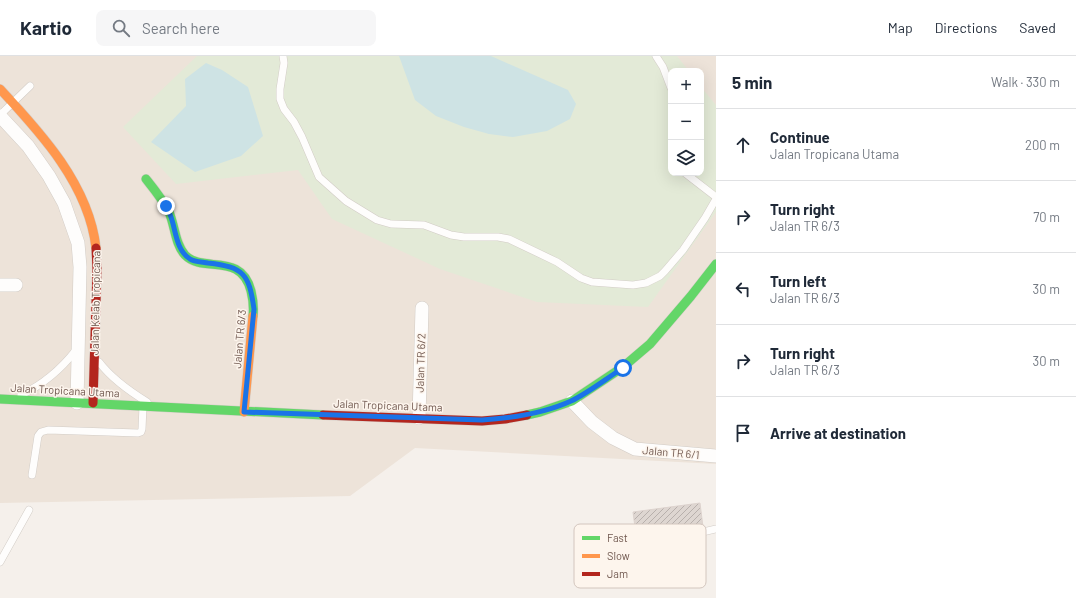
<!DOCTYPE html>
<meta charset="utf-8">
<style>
:root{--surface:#fff;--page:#f6f6f7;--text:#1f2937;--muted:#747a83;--line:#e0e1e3}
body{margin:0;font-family:Barlow,sans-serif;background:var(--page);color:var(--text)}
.controls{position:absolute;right:12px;top:12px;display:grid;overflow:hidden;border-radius:8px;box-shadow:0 4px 16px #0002}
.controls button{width:36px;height:36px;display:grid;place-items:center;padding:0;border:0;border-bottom:1px solid var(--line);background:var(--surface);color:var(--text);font:20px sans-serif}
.stop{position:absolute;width:12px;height:12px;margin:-9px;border:3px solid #1a73e8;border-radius:50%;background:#fff}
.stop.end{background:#1a73e8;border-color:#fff;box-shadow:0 1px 4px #0008}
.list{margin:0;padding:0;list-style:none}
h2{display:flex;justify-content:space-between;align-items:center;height:52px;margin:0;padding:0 16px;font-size:17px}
h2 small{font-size:13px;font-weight:400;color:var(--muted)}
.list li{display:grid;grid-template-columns:26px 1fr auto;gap:12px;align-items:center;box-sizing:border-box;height:72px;padding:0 16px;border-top:1px solid var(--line)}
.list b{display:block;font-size:15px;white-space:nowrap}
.list p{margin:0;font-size:13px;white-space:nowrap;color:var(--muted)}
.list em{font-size:13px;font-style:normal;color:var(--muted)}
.icon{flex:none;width:22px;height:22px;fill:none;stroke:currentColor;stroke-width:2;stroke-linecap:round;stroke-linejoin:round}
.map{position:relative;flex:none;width:716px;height:542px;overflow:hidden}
header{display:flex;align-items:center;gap:24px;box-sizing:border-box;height:56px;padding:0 20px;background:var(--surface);border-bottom:1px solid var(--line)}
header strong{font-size:19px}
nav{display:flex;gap:22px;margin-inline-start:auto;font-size:14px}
.search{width:280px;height:36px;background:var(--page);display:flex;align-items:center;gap:10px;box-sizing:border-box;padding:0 14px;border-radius:8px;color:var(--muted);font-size:15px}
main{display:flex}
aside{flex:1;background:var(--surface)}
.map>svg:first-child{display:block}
.residential{fill:#ede3d9;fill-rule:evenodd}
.green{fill:#e3ead7}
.water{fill:#cee3e4}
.building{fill:url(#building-hatch);stroke:#ddd3ce}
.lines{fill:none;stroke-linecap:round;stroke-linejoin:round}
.lane-casing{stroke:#d2ccc6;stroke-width:8}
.street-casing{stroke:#d2ccc6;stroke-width:14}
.fast-casing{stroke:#d4cdc8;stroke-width:10}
.slow-casing{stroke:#d4cdc8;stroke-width:10}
.jam-casing{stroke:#d4cdc8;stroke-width:10}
.lane{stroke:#fefdfc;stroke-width:7}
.street{stroke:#fefdfc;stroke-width:13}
.fast{stroke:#63d668;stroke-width:9}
.slow{stroke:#ff974d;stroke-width:9}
.jam{stroke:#b3261e;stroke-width:9}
.route{stroke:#1a73e8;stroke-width:5}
.labels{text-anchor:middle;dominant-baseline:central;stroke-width:3;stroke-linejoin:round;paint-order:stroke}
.street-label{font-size:11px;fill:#70584f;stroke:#fdf5ed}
.key{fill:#fdf5ed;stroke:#d3c6be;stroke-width:1}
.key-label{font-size:11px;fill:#70584f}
</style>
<header>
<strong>Kartio</strong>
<div class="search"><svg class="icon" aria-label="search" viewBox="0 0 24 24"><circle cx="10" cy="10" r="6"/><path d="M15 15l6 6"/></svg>Search here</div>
<nav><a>Map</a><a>Directions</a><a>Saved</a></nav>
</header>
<main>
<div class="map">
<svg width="716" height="542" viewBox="0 0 716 542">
<defs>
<pattern id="building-hatch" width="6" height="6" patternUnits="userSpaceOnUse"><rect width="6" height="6" fill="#ded6d1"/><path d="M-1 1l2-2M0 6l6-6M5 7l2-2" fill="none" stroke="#b8b0ac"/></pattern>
</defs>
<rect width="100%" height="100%" fill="#f5f0eb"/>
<path class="residential" d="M0 0H716V408L415 392 350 440 0 447ZM671 15H701V117H671Z"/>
<path class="green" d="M197 0H677L689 15H671V117H701V31L716 49V156L648 251 537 246 440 213 332 163 298 114 176 128 123 71Z"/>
<g class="water">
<path d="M399 0H491L568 34 576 48 570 63 547 75 513 81 489 78 464 71 436 60 415 44Z"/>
<path d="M206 7 222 14 248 31 263 80 241 100 195 116 151 86 186 50 185 23Z"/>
</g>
<path class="building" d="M700 447 703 471 636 479 633 456Z"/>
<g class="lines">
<g class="lane-casing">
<g id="lane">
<path d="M283 0 284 7 280 33V43L284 53 294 66 302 81 319 121 346 145 377 164 391 168 424 169 451 179 464 181H498L509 183 557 206 581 222 592 226 633 229 646 227 660 220 665 215 683 194 705 162 716 143"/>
<path d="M656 0 663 11 671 32"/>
<path d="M0 59 30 30"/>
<path d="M685 117 716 141"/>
<path d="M99 306C112 323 129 335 147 346"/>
<path d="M21 339C42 329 62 312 76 294"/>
<path d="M32 419 38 380 41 376 48 374 138 377 141 376 142 373 143 350"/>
<path d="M648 489 716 473"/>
<path d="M0 506 29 454"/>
</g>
</g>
<g class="street-casing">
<g id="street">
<path d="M0 60 28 90 49 120 64 147 78 187 80 211 77 347"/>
<path d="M0 229H16"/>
<path d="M572 345 592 366 613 382 635 393 716 400"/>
<path d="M419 362 422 252"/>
</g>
</g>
<g class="fast-casing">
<g id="fast">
<path d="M146 123C154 133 163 144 169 156 175 170 175 188 185 199 203 218 241 195 251 235 253 243 254 251 253 260"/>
<path d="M0 343 323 359"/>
<path d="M527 359 540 356 572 345 623 311 650 288 691 240 716 208"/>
</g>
</g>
<g class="slow-casing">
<g id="slow">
<path d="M0 33C41 77 89 129 96 192"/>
<path d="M244 356 253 260"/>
</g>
</g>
<g class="jam-casing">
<g id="jam">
<path d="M93 347 97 213 96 192"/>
<path d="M323 359 482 365 505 363 527 359"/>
</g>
</g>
<use href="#lane" class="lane"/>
<use href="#street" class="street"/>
<use href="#fast" class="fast"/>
<use href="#slow" class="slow"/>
<use href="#jam" class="jam"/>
</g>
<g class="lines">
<path class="route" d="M166 150C168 154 170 158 171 161 176 175 176 194 190 203 194 206 203 206 208 207 244 211 249 218 254 253L244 356 482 364C512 362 543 358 571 345 588 337 607 322 623 312"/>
</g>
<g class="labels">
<g class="street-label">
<text transform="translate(95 247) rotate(-89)">Jalan Kelab Tropicana</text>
<text transform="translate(239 283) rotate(-85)">Jalan TR 6/3</text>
<text transform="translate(420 307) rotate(-88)">Jalan TR 6/2</text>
<text transform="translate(65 334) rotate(3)">Jalan Tropicana Utama</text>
<text transform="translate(388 349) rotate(2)">Jalan Tropicana Utama</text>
<text transform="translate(671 396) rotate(5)">Jalan TR 6/1</text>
</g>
</g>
<rect x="574" y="468" width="132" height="64" rx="6" class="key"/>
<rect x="582" y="480" width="18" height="4" fill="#63d668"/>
<rect x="582" y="498" width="18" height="4" fill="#ff974d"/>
<rect x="582" y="516" width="18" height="4" fill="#b3261e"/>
<g class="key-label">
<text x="607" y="486">Fast</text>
<text x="607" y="504">Slow</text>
<text x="607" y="522">Jam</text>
</g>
</svg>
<div class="controls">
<button>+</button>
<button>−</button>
<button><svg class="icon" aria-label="layers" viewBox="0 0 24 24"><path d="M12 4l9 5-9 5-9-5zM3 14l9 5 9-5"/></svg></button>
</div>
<div class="stop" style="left:623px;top:312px"></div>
<div class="stop end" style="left:166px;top:150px"></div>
</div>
<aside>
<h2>5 min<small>Walk · 330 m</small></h2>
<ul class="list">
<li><svg class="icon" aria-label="ahead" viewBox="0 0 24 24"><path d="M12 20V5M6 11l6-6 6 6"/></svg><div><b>Continue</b><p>Jalan Tropicana Utama</p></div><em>200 m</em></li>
<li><svg class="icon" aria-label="right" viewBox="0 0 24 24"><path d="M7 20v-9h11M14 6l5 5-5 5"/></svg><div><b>Turn right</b><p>Jalan TR 6/3</p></div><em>70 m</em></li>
<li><svg class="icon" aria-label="left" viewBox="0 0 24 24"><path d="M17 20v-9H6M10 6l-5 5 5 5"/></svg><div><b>Turn left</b><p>Jalan TR 6/3</p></div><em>30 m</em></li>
<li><svg class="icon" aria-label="right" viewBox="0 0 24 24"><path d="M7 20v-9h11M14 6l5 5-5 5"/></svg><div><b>Turn right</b><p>Jalan TR 6/3</p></div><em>30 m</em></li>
<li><svg class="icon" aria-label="arrive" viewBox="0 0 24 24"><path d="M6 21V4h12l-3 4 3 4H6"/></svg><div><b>Arrive at destination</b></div></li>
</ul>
</aside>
</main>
